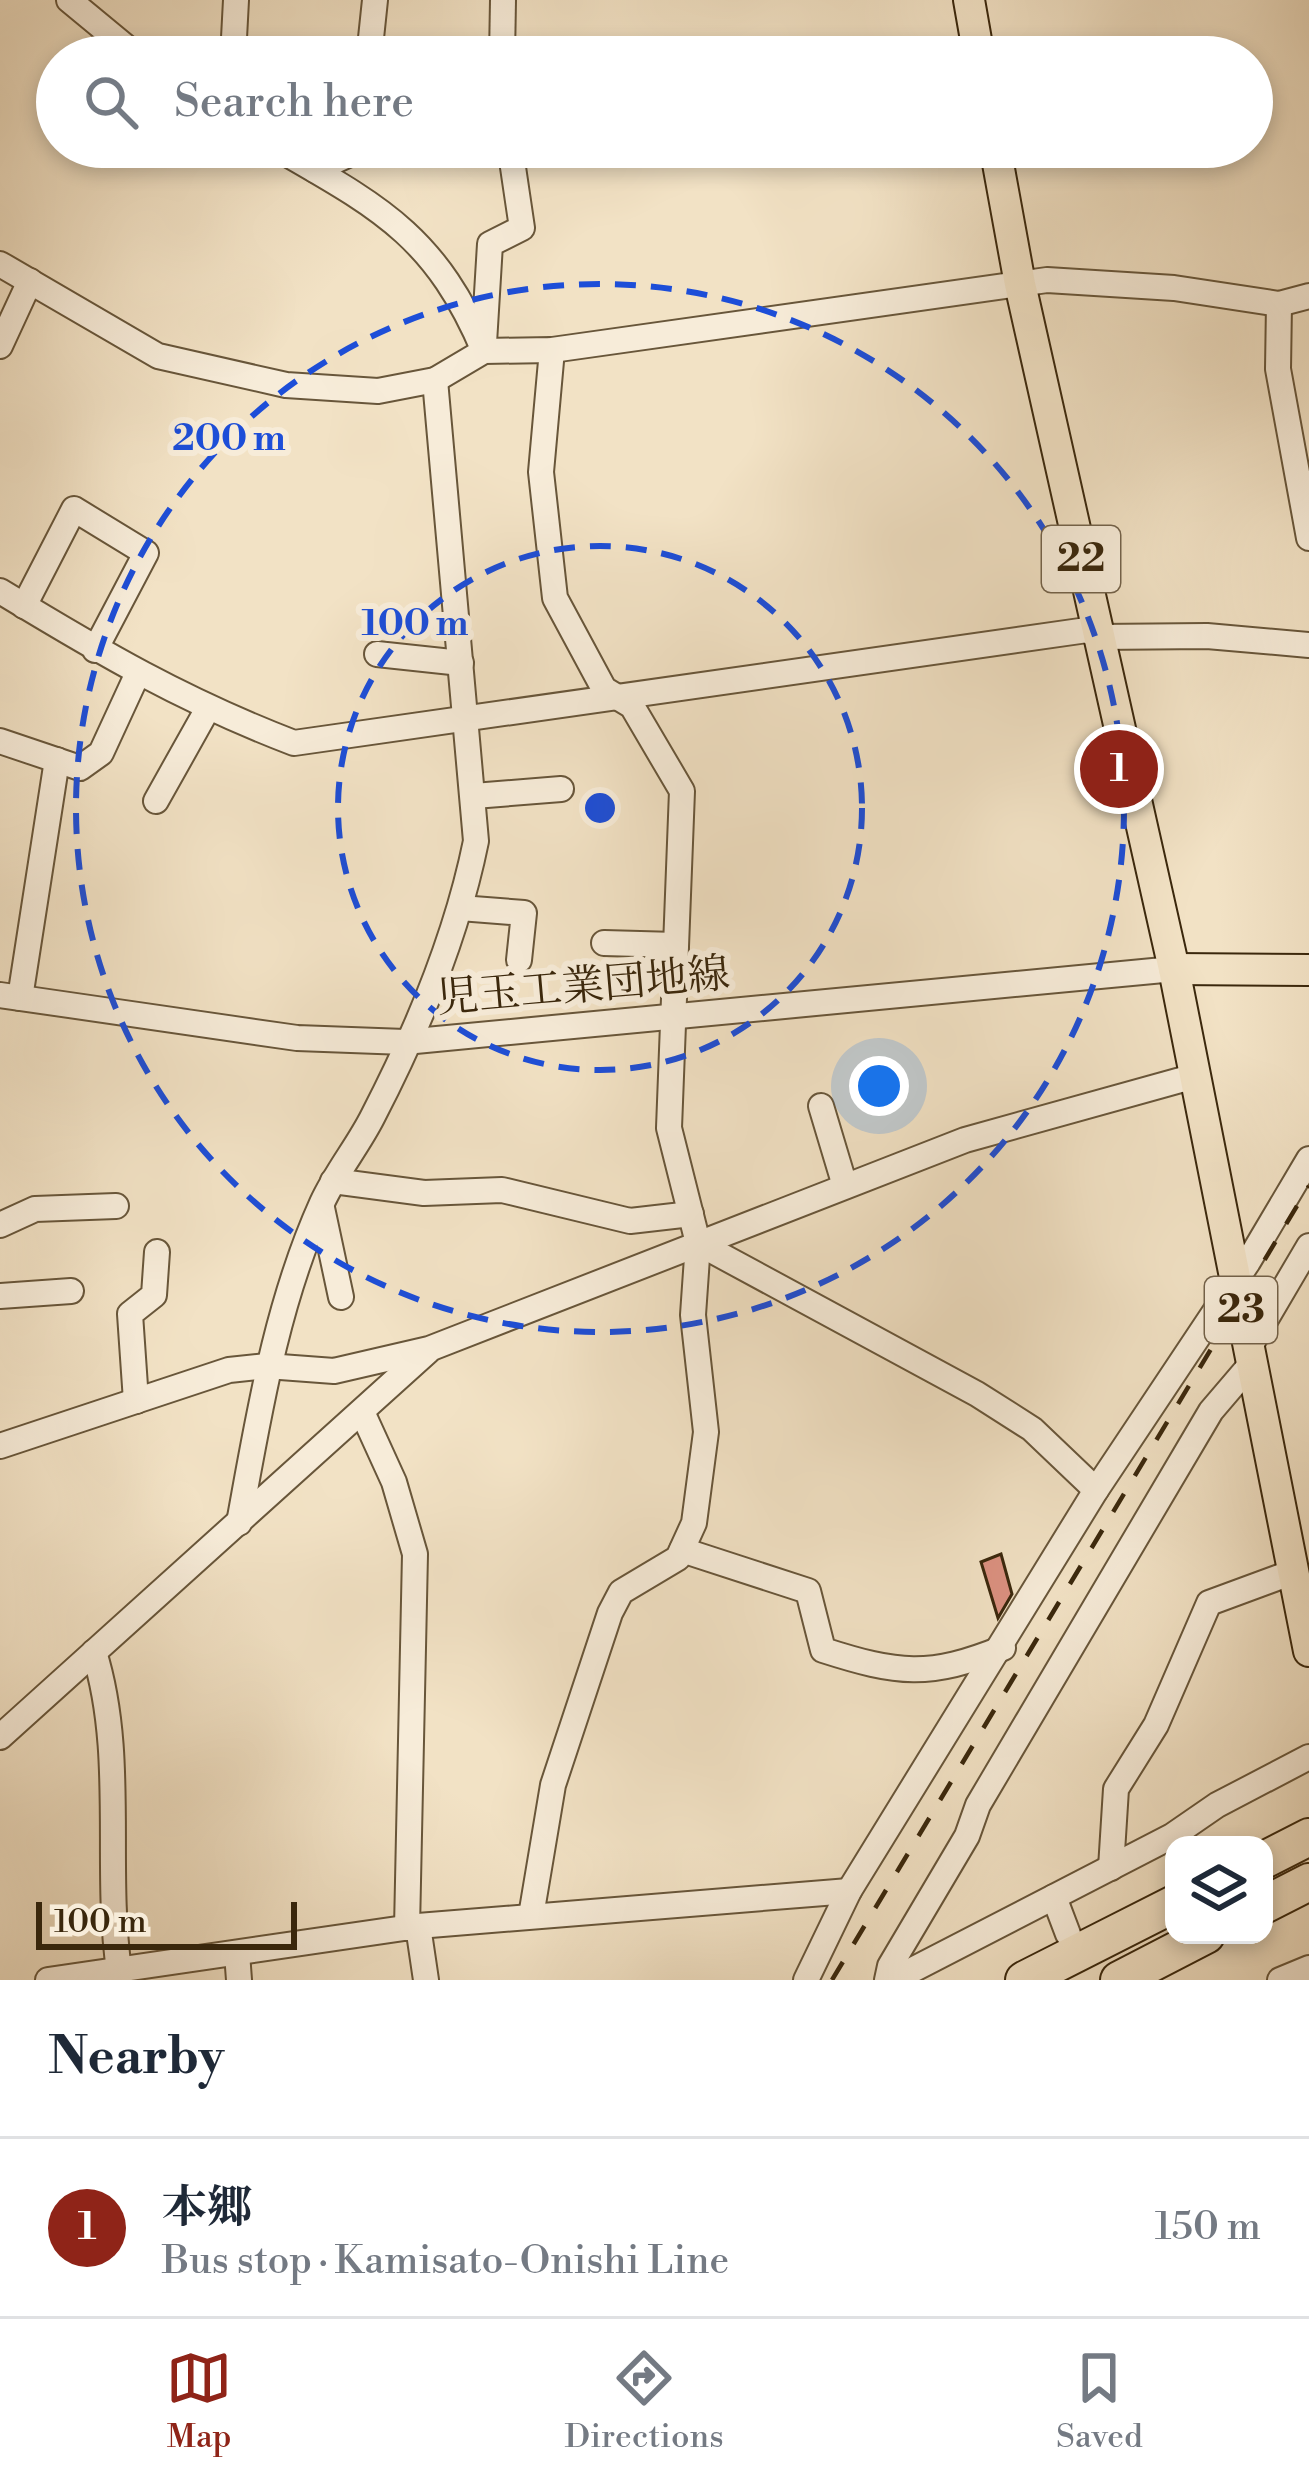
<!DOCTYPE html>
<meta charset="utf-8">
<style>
:root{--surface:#fff;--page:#f2f2f3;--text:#1f2937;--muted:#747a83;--line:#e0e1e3;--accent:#8f2418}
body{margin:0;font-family:"Libre Bodoni","Noto Serif JP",serif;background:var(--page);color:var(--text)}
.controls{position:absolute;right:36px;bottom:36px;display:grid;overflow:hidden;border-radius:24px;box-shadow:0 6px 18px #0003}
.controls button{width:108px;height:108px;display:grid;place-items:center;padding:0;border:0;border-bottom:3px solid var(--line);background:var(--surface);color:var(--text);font:60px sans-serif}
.scale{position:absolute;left:36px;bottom:30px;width:261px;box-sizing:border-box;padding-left:12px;border:6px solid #3a270c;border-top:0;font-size:33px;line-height:42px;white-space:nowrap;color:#3a270c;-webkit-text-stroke:9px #f7ecd9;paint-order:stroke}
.you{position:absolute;left:879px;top:1086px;width:42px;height:42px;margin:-30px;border:9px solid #fff;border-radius:50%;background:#1a73e8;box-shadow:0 0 0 18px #1a73e833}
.badge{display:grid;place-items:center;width:78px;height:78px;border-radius:50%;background:var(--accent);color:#fff;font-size:39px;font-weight:700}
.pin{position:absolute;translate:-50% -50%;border:6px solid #fff;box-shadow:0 3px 12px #0006}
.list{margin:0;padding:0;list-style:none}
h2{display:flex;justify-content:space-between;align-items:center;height:156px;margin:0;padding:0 48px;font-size:51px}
h2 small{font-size:39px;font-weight:400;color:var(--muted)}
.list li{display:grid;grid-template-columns:78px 1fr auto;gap:36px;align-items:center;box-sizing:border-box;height:180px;padding:0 48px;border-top:3px solid var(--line)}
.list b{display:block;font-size:45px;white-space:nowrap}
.list p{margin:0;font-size:39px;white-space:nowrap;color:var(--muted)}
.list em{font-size:39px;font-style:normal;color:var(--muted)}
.icon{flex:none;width:66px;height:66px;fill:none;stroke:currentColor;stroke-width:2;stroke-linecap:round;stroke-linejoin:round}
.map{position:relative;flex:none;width:1309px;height:1980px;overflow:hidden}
.search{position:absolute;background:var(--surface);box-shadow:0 6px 18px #0003;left:36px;right:36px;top:36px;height:132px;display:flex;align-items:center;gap:30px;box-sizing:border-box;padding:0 42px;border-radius:66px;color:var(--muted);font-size:45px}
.sheet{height:336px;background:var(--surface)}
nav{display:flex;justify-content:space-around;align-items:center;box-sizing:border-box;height:168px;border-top:3px solid var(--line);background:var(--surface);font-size:33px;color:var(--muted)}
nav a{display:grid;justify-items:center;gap:6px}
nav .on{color:var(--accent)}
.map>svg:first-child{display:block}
.building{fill:#dc9181;stroke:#3a270c;stroke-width:3}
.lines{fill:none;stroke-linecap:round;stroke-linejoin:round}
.minor-casing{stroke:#68563a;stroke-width:28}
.major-casing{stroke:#3a270c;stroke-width:34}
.highway-casing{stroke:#3a270c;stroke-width:40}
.minor{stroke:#f7ecd9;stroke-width:24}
.major{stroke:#f2e2c5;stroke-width:30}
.highway{stroke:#f2e2c5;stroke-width:36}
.rail{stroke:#3a270c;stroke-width:4.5;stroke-dasharray:21 21;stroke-linecap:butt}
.ring{fill:none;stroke:#1d4ed8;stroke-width:6;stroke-dasharray:21 15}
.labels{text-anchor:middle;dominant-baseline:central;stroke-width:12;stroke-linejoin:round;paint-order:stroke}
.shield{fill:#f7ecd9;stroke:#73624a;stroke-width:3}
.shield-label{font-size:39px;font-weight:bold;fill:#3a270c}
.street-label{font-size:42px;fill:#3a270c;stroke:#f7ecd9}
.centre{fill:#1d4ed8;stroke:#f7ecd9;stroke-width:6}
.ring-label{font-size:36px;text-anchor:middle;font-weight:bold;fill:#1d4ed8;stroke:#f7ecd9;stroke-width:12;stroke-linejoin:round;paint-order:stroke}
</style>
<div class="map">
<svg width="1309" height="1980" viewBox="0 0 1309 1980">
<rect width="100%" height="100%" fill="#f2e2c5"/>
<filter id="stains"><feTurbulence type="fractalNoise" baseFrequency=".00167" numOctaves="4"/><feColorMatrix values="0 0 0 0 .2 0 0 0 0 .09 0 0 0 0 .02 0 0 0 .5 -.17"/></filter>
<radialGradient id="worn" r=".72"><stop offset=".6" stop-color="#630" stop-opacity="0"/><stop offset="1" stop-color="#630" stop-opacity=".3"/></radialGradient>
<path class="building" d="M1001 1554 1012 1594 998 1618 981 1562Z"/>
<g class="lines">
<g class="minor-casing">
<g id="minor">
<path d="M69 0 138 57"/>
<path d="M233 57 236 0"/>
<path d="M369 57 375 0"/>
<path d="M502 57 503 0"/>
<path d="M275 147C379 207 435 235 484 351"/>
<path d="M315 170 365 147"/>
<path d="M0 264 158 356 286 385 378 391 435 380 484 351 552 350 1047 280 1174 288 1279 304 1309 296"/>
<path d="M1279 304 1278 369 1309 538"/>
<path d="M484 343 490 244 522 228 510 147"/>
<path d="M0 346 30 281"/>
<path d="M0 591C102 653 182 700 294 743L1087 630 1098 637 1207 636 1309 645"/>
<path d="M24 606 74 509 146 553 95 650"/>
<path d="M377 654 461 663"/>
<path d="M0 741 80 768 101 753 137 675"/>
<path d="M474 796 561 789"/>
<path d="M156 801 207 710"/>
<path d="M460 908 524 913 519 960"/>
<path d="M604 943 676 945"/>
<path d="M0 995 297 1038 405 1042 1174 969"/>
<path d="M20 998 57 760"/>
<path d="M821 1106 845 1186"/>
<path d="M333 1181 424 1193 502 1190 630 1221 691 1214"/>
<path d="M322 1208 341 1297"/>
<path d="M0 1225 35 1209 116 1206"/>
<path d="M698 1243 977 1394 1032 1429 1096 1490"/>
<path d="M0 1296 71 1291"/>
<path d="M1249 1348 1309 1246"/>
<path d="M136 1401 130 1314 154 1295 157 1252"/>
<path d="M363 1414 394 1482 415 1554 407 1928"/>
<path d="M0 1446 229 1370 267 1366 334 1371 429 1349 965 1140 1195 1076"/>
<path d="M239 1523C259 1414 276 1305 322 1203 336 1172 358 1146 373 1116 417 1031 457 935 476 841L435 380"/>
<path d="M682 1550 808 1591 823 1650C898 1674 929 1678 1003 1648"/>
<path d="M94 1652C126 1754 104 1865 119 1970"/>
<path d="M0 1737 428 1351"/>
<path d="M1111 1868 1116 1789 1156 1725 1209 1603 1293 1572"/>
<path d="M1054 1897 1068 1934"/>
<path d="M531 1916 553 1785 610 1613 621 1592 678 1558 694 1523 706 1432 693 1315 698 1243 669 1128 682 791 632 706 604 689 555 598 541 472 552 350"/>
<path d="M418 1926 426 1980"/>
<path d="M237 1953 239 1980"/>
<path d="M48 1980 418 1926 849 1891"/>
<path d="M806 1980 849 1891 1096 1490 1248 1262 1309 1159"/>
<path d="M887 1980 890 1966 967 1836 978 1805 1211 1411 1252 1363"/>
<path d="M893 1980 1172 1836 1217 1805 1309 1757"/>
<path d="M1280 1980 1309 1968"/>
</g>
</g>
<g class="major-casing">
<g id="major">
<path d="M969 0 979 57"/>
<path d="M995 147 1020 284 1174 969 1309 1651"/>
<path d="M1174 969 1309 970"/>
</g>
</g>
<g class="highway-casing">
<g id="highway">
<path d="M1264 1860 1309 1837"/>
<path d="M1264 1905 1309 1882"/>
<path d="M1024 1980 1174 1904"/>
<path d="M1119 1980 1206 1935"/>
</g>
</g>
<use href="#minor" class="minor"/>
<use href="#major" class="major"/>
<use href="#highway" class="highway"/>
<path class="rail" d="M832 1980 1309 1186"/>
</g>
<g class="ring">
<circle cx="600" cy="808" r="262"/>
<circle cx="600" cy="808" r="524"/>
</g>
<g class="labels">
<g class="shield">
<rect x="1042" y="526" width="78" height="66" rx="9"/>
<rect x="1205" y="1277" width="72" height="66" rx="9"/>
</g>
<g class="shield-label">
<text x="1081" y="559">22</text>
<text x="1241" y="1310">23</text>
</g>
<g class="street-label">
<text transform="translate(583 987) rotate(-5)">児玉工業団地線</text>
</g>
</g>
<circle cx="600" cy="808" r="18" class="centre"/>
<g class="ring-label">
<text x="229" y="450">200 m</text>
<text x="415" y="635">100 m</text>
</g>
<rect width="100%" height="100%" filter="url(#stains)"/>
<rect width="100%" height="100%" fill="url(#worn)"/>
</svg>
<div class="controls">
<button><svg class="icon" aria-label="layers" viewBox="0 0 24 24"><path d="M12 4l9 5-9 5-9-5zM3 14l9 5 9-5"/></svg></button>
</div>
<div class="scale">100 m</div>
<div class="you"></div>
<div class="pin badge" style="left:1119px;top:769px">1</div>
<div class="search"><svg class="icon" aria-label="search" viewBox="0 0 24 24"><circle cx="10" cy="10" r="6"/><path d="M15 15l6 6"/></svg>Search here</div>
</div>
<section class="sheet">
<h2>Nearby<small></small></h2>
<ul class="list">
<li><span class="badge">1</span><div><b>本郷</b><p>Bus stop · Kamisato-Onishi Line</p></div><em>150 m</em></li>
</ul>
</section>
<nav>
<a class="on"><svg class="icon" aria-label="map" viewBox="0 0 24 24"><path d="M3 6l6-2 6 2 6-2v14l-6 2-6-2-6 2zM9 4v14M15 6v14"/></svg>Map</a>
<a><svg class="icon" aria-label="directions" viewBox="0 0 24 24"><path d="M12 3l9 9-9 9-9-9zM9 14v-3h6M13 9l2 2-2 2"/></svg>Directions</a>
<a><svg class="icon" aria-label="saved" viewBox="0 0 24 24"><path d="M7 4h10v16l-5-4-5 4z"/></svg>Saved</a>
</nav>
